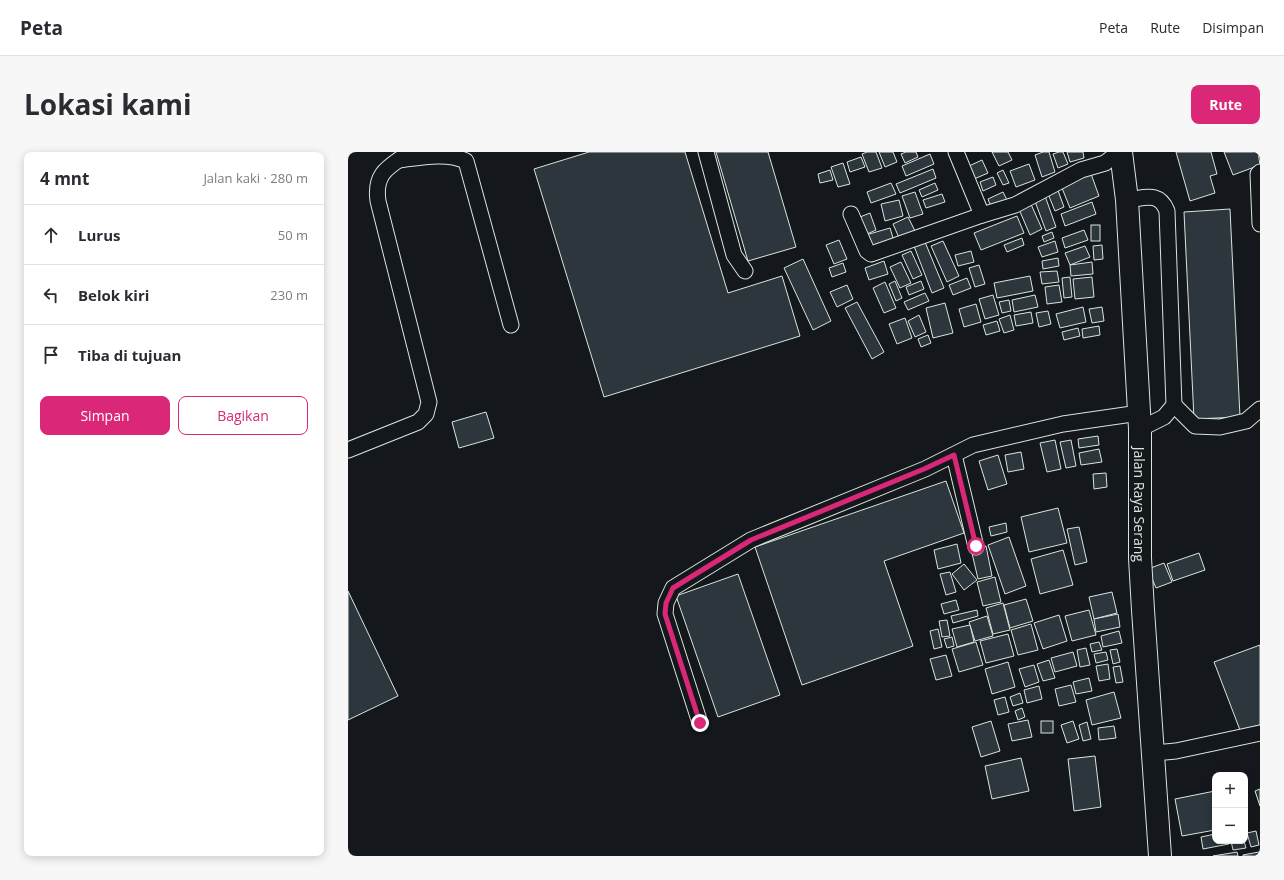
<!DOCTYPE html>
<html lang="id">
<meta charset="utf-8">
<style>
:root{--surface:#fff;--page:#f7f7f7;--text:#2b2b33;--muted:#7c7c81;--line:#e1e1e2;--accent:#db2777}
body{margin:0;font-family:"Open Sans",sans-serif;background:var(--page);color:var(--text)}
.controls{position:absolute;right:12px;bottom:12px;display:grid;overflow:hidden;border-radius:8px;box-shadow:0 2px 10px #0003}
.controls button{width:36px;height:36px;display:grid;place-items:center;padding:0;border:0;border-bottom:1px solid var(--line);background:var(--surface);color:var(--text);font:20px sans-serif}
.stop{position:absolute;width:12px;height:12px;margin:-9px;border:3px solid #db2777;border-radius:50%;background:#fff}
.stop.end{background:#db2777;border-color:#fff;box-shadow:0 1px 4px #0008}
.list{margin:0;padding:0;list-style:none}
h2{display:flex;justify-content:space-between;align-items:center;height:52px;margin:0;padding:0 16px;font-size:17px}
h2 small{font-size:13px;font-weight:400;color:var(--muted)}
.list li{display:grid;grid-template-columns:26px 1fr auto;gap:12px;align-items:center;box-sizing:border-box;height:60px;padding:0 16px;border-top:1px solid var(--line)}
.list b{display:block;font-size:15px;white-space:nowrap}
.list em{font-size:13px;font-style:normal;color:var(--muted)}
.actions{display:flex;gap:8px;padding:12px 16px}
.actions a{flex:1;padding:9px 0;border:1px solid var(--accent);border-radius:8px;text-align:center;font-size:14px;color:var(--accent)}
.actions .main{background:var(--accent);color:#fff}
.icon{flex:none;width:22px;height:22px;fill:none;stroke:currentColor;stroke-width:2;stroke-linecap:round;stroke-linejoin:round}
.map{position:relative;flex:none;width:912px;height:704px;overflow:hidden;border-radius:8px}
header{display:flex;align-items:center;gap:24px;box-sizing:border-box;height:56px;padding:0 20px;background:var(--surface);border-bottom:1px solid var(--line)}
header strong{font-size:19px}
nav{display:flex;gap:22px;margin-inline-start:auto;font-size:14px}
.intro{display:flex;align-items:center;justify-content:space-between;box-sizing:border-box;height:96px;padding:0 24px}
h1{margin:0;font-size:28px}
.button{padding:10px 18px;border-radius:8px;background:var(--accent);color:#fff;font-size:14px;font-weight:700}
main{display:flex;gap:24px;padding:0 24px}
aside{flex:1;background:var(--surface);border-radius:8px;box-shadow:0 2px 10px #0003}
.map>svg:first-child{display:block}
.building{fill:#2c363c;stroke:#d8e6dc}
.lines{fill:none;stroke-linecap:round;stroke-linejoin:round}
.minor-casing{stroke:#d8e6dc;stroke-width:17}
.highway-casing{stroke:#d8e6dc;stroke-width:24}
.minor{stroke:#14181c;stroke-width:15}
.highway{stroke:#14181c;stroke-width:22}
.route{stroke:#db2777;stroke-width:5}
.labels{text-anchor:middle;dominant-baseline:central;stroke-width:3;stroke-linejoin:round;paint-order:stroke}
.street-label{font-size:14px;fill:#d8e6dc;stroke:#14181c}
</style>
<header>
<strong>Peta</strong>
<nav><a>Peta</a><a>Rute</a><a>Disimpan</a></nav>
</header>
<div class="intro"><h1>Lokasi kami</h1><a class="button">Rute</a></div>
<main>
<aside>
<h2>4 mnt<small>Jalan kaki · 280 m</small></h2>
<ul class="list">
<li><svg class="icon" aria-label="ahead" viewBox="0 0 24 24"><path d="M12 20V5M6 11l6-6 6 6"/></svg><div><b>Lurus</b></div><em>50 m</em></li>
<li><svg class="icon" aria-label="left" viewBox="0 0 24 24"><path d="M17 20v-9H6M10 6l-5 5 5 5"/></svg><div><b>Belok kiri</b></div><em>230 m</em></li>
<li><svg class="icon" aria-label="arrive" viewBox="0 0 24 24"><path d="M6 21V4h12l-3 4 3 4H6"/></svg><div><b>Tiba di tujuan</b></div></li>
</ul>
<div class="actions"><a class="main">Simpan</a><a>Bagikan</a></div>
</aside>
<div class="map">
<svg width="912" height="704" viewBox="0 0 912 704">
<rect width="100%" height="100%" fill="#14181c"/>
<g class="building">
<path d="M241 0H337L380 141 434 124 452 184 256 245 186 17Z"/>
<path d="M368 0H420L448 95 400 109Z"/>
<path d="M519 0H528L534 16 521 20 514 2Z"/>
<path d="M531 0H545L549 10 537 15Z"/>
<path d="M558 0H568L570 5 557 11 553 2Z"/>
<path d="M644 0H660L664 8 651 14Z"/>
<path d="M695 0H701L707 20 694 25 687 3Z"/>
<path d="M711 0H715L720 12 710 16 705 2Z"/>
<path d="M719 0H735L736 6 722 10Z"/>
<path d="M828 0H863L869 22 862 24 867 41 842 49Z"/>
<path d="M876 0H910L912 13 885 23Z"/>
<path d="M582 2 586 12 558 24 554 14Z"/>
<path d="M513 5 517 15 502 20 499 10Z"/>
<path d="M634 8 640 21 626 27 621 14Z"/>
<path d="M495 11 502 32 490 35 483 15Z"/>
<path d="M681 12 687 28 668 35 662 19Z"/>
<path d="M585 17 588 26 552 41 548 32Z"/>
<path d="M482 18 485 28 472 31 470 22Z"/>
<path d="M655 18 661 31 655 33 649 21Z"/>
<path d="M742 19 751 44 722 56 712 31Z"/>
<path d="M645 25 648 33 635 39 632 30Z"/>
<path d="M543 31 548 42 523 51 519 40Z"/>
<path d="M587 31 590 38 574 45 571 38Z"/>
<path d="M708 33 716 55 707 59 698 37Z"/>
<path d="M567 40 575 62 562 66 554 44Z"/>
<path d="M655 40 659 48 643 55 640 47Z"/>
<path d="M696 41 708 75 698 79 685 44Z"/>
<path d="M594 42 597 50 578 56 575 48Z"/>
<path d="M551 48 555 64 537 69 533 52Z"/>
<path d="M682 50 694 77 682 83 670 55Z"/>
<path d="M744 50 748 62 717 74 713 62Z"/>
<path d="M882 57 892 265 846 267 836 60Z"/>
<path d="M522 61 528 78 519 82 512 65Z"/>
<path d="M669 64 676 81 633 98 626 81Z"/>
<path d="M560 65 568 81 552 88 545 72Z"/>
<rect x="743" y="73" width="9" height="16"/>
<path d="M542 76 546 89 522 96 518 83Z"/>
<path d="M736 78 740 88 717 96 714 86Z"/>
<path d="M704 80 706 86 696 90 694 84Z"/>
<path d="M674 86 676 93 659 100 656 93Z"/>
<path d="M491 88 499 107 486 112 478 93Z"/>
<path d="M595 89 611 124 599 130 583 94Z"/>
<path d="M707 89 710 100 694 105 690 95Z"/>
<path d="M577 90 596 136 584 141 566 94Z"/>
<path d="M754 93 755 107 746 108 745 94Z"/>
<path d="M737 94 742 105 722 113 717 101Z"/>
<path d="M563 99 574 123 565 127 554 103Z"/>
<path d="M623 99 626 110 610 114 607 103Z"/>
<path d="M710 106 711 114 695 117 694 109Z"/>
<path d="M455 107 483 169 465 178 436 116Z"/>
<path d="M536 109 540 122 521 128 517 116Z"/>
<path d="M553 110 563 131 552 136 542 115Z"/>
<path d="M744 110 745 122 723 124 722 113Z"/>
<path d="M495 111 498 120 484 125 481 116Z"/>
<path d="M631 113 637 132 627 135 621 116Z"/>
<path d="M709 119 711 130 694 132 692 120Z"/>
<path d="M682 124 685 139 649 146 646 131Z"/>
<path d="M722 125 724 145 716 146 714 126Z"/>
<path d="M744 125 746 145 727 147 725 127Z"/>
<path d="M619 126 623 136 605 143 601 133Z"/>
<path d="M547 129 554 146 548 149 541 132Z"/>
<path d="M573 129 576 137 561 143 558 135Z"/>
<path d="M537 130 548 156 536 161 525 136Z"/>
<path d="M499 133 505 147 489 155 482 140Z"/>
<path d="M711 133 714 150 699 152 697 135Z"/>
<path d="M577 141 581 149 560 158 556 150Z"/>
<path d="M645 143 651 163 637 167 631 147Z"/>
<path d="M687 143 690 155 666 160 664 148Z"/>
<path d="M661 148 663 159 654 161 651 150Z"/>
<path d="M509 150 536 200 524 207 497 156Z"/>
<path d="M597 151 605 181 585 186 578 156Z"/>
<path d="M628 152 633 170 616 175 611 157Z"/>
<path d="M735 155 738 170 712 176 708 162Z"/>
<path d="M754 155 756 169 744 171 741 157Z"/>
<path d="M700 159 703 172 691 175 688 161Z"/>
<path d="M683 160 685 171 668 174 666 163Z"/>
<path d="M571 163 578 180 567 185 560 169Z"/>
<path d="M662 163 666 178 656 181 651 167Z"/>
<path d="M557 166 564 186 549 192 541 172Z"/>
<path d="M649 169 652 179 638 183 635 173Z"/>
<path d="M751 174 752 183 735 186 734 177Z"/>
<path d="M730 176 732 184 716 188 714 180Z"/>
<path d="M580 183 583 191 573 195 570 187Z"/>
<path d="M138 260 146 286 111 296 104 270Z"/>
<path d="M750 284 751 293 731 296 730 287Z"/>
<path d="M707 288 713 317 699 320 692 291Z"/>
<path d="M723 288 728 314 718 316 712 290Z"/>
<path d="M751 297 754 310 733 313 731 301Z"/>
<path d="M673 300 676 317 660 320 657 303Z"/>
<path d="M650 303 659 332 640 338 631 309Z"/>
<path d="M758 321 759 335 746 337 745 322Z"/>
<path d="M598 329 616 381 536 409 565 494 454 533 407 395Z"/>
<path d="M710 356 719 391 681 400 673 365Z"/>
<path d="M658 371 659 380 643 384 641 375Z"/>
<path d="M731 375 739 410 727 413 719 377Z"/>
<path d="M661 385 678 434 657 442 640 393Z"/>
<path d="M609 392 613 411 590 417 586 398Z"/>
<path d="M638 394 644 424 630 427 623 397Z"/>
<path d="M715 398 725 433 692 442 683 407Z"/>
<path d="M851 401 857 418 825 429 819 412Z"/>
<path d="M816 411 824 430 808 436 800 417Z"/>
<path d="M616 412 629 428 616 438 604 422Z"/>
<path d="M602 420 608 440 598 443 592 422Z"/>
<path d="M390 422 432 543 370 565 328 444Z"/>
<path d="M647 425 653 450 635 454 629 430Z"/>
<path d="M0 439 50 544 0 568Z"/>
<path d="M764 440 769 461 746 467 741 445Z"/>
<path d="M678 447 685 469 662 476 656 453Z"/>
<path d="M608 448 611 458 596 462 593 452Z"/>
<path d="M655 451 662 478 645 482 638 456Z"/>
<path d="M629 458 630 464 605 471 603 464Z"/>
<path d="M741 458 748 483 724 489 717 464Z"/>
<path d="M770 462 772 475 748 480 746 467Z"/>
<path d="M711 463 719 489 695 497 686 471Z"/>
<path d="M639 464 645 484 627 489 621 470Z"/>
<path d="M599 468 602 484 594 485 591 469Z"/>
<path d="M683 472 690 498 670 503 663 478Z"/>
<path d="M622 473 626 490 609 495 604 477Z"/>
<path d="M590 477 594 495 586 497 582 479Z"/>
<path d="M771 479 774 491 755 495 753 484Z"/>
<path d="M660 482 666 504 638 511 632 489Z"/>
<path d="M604 485 606 494 599 496 596 487Z"/>
<path d="M628 490 635 513 611 520 604 497Z"/>
<path d="M751 490 754 498 744 500 742 492Z"/>
<path d="M912 493V573L892 578 866 510Z"/>
<path d="M738 496 742 513 732 515 729 498Z"/>
<path d="M769 497 772 510 765 512 762 498Z"/>
<path d="M725 500 729 514 707 520 703 506Z"/>
<path d="M758 500 760 508 748 511 746 502Z"/>
<path d="M598 503 604 524 588 528 582 507Z"/>
<path d="M701 508 707 526 695 529 689 512Z"/>
<path d="M660 510 667 535 644 542 637 517Z"/>
<path d="M760 512 762 527 751 529 748 514Z"/>
<path d="M686 513 691 530 677 535 671 517Z"/>
<path d="M772 514 775 530 768 531 765 515Z"/>
<path d="M741 526 744 539 728 542 725 530Z"/>
<path d="M723 533 728 550 711 554 707 537Z"/>
<path d="M691 534 694 547 679 551 676 538Z"/>
<path d="M766 540 773 566 744 573 738 548Z"/>
<path d="M672 541 675 551 665 554 662 545Z"/>
<path d="M657 545 661 560 650 563 646 548Z"/>
<path d="M674 556 677 565 670 568 667 559Z"/>
<path d="M680 568 684 585 664 589 660 572Z"/>
<path d="M643 569 652 599 633 605 624 575Z"/>
<rect x="693" y="569" width="12" height="12"/>
<path d="M725 569 731 587 719 591 713 573Z"/>
<path d="M739 570 743 587 735 589 731 573Z"/>
<path d="M766 574 768 586 751 588 750 576Z"/>
<path d="M747 604 753 655 726 659 720 607Z"/>
<path d="M673 606 681 639 644 647 637 614Z"/>
<path d="M912 637V654L907 639Z"/>
<path d="M867 639V678L834 684 827 647Z"/>
<path d="M908 679 911 693 903 695 899 681Z"/>
<path d="M867 682V689H880L881 692 855 697 853 685Z"/>
<path d="M883 689H896L898 696 885 698Z"/>
<path d="M889 700 890 704H865Z"/>
<path d="M911 700V704H895V703Z"/>
</g>
<g class="lines">
<g class="minor-casing">
<g id="minor">
<path d="M358 0 386 103 397 119"/>
<path d="M608 0 634 63 667 53 733 18 757 11 771 0"/>
<path d="M51 8C74 5 99 0 118 9L163 173"/>
<path d="M912 20 910 22 912 72"/>
<path d="M779 48C797 46 811 39 819 59L826 253 816 265 792 277"/>
<path d="M503 62 519 99 523 102 634 63"/>
<path d="M826 253 847 274 872 275 898 269 912 257"/>
<path d="M0 298 70 270 78 262 81 250 30 49C26 20 41 15 62 0"/>
<path d="M606 303 628 395"/>
<path d="M352 571 317 462 318 451 325 436 403 388 577 317 625 293 715 272 791 261"/>
<path d="M806 601 828 599 912 581"/>
</g>
</g>
<g class="highway-casing">
<g id="highway">
<path id="s1" d="M773 0 779 48 792 277V406L795 458 812 704"/>
</g>
</g>
<use href="#minor" class="minor"/>
<use href="#highway" class="highway"/>
</g>
<g class="lines">
<path class="route" d="M352 571 317 462 318 451 325 436 403 388 576 317 606 303 628 394"/>
</g>
<g class="labels">
<g class="street-label">
<text stroke="none"><textPath href="#s1" startOffset="353">Jalan Raya Serang</textPath></text>
</g>
</g>
</svg>
<div class="controls">
<button>+</button>
<button>−</button>
</div>
<div class="stop" style="left:628px;top:394px"></div>
<div class="stop end" style="left:352px;top:571px"></div>
</div>
</main>
